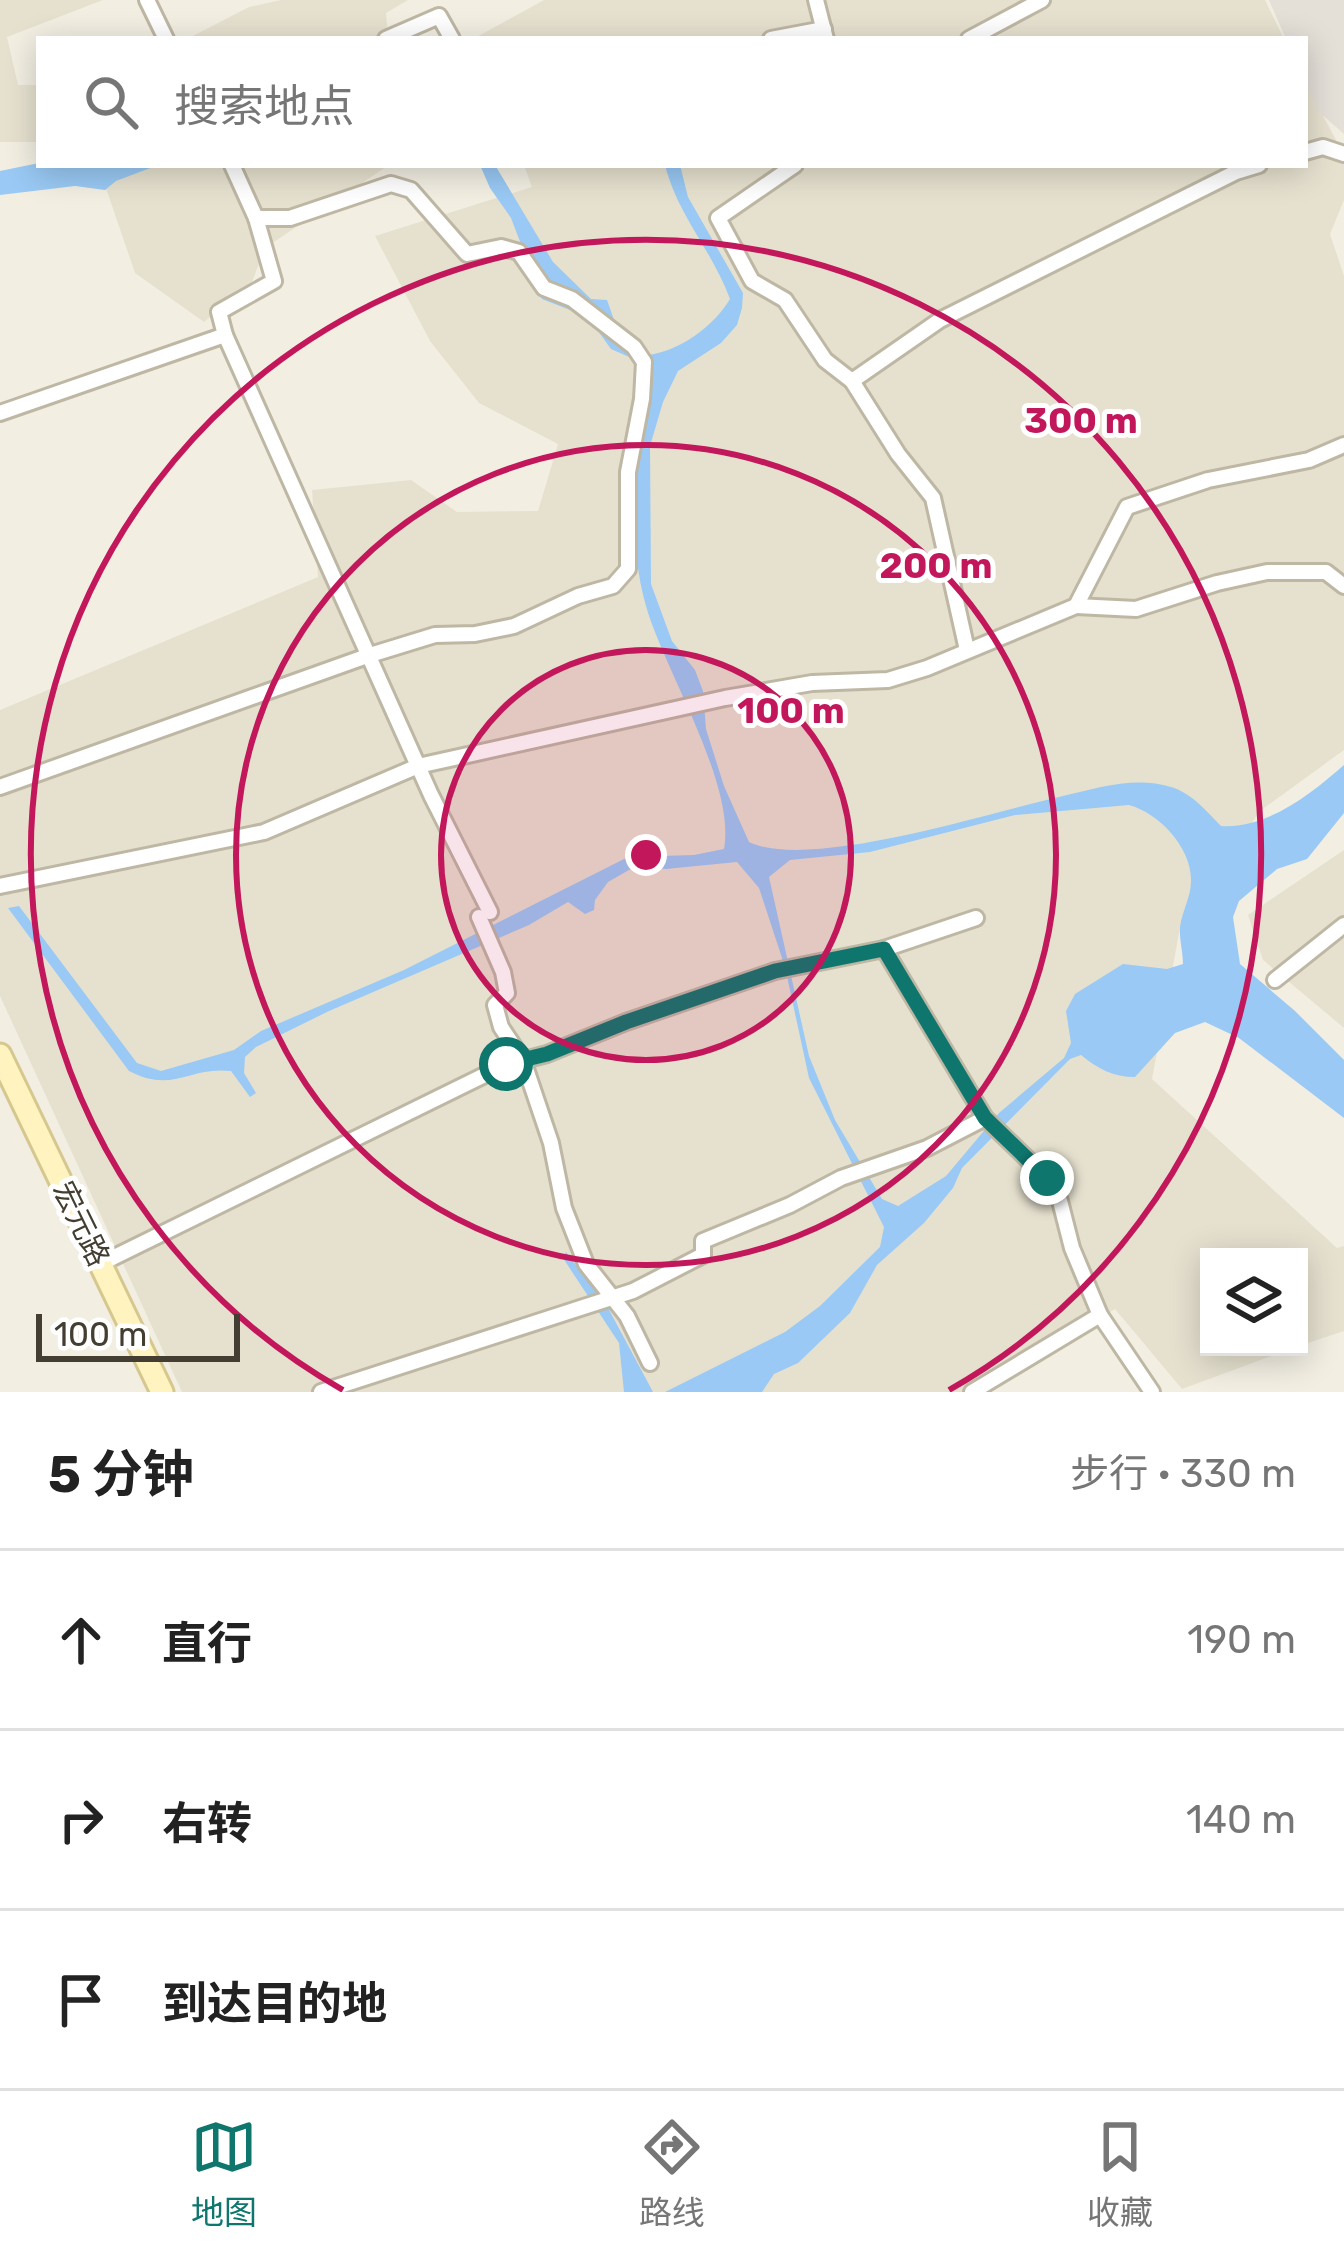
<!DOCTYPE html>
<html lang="zh">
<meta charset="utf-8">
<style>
:root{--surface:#fff;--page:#f2f2f2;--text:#222;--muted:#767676;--line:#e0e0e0;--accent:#0f766e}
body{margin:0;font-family:Rubik,"Noto Sans SC",sans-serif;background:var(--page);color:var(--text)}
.controls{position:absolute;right:36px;bottom:36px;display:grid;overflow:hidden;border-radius:0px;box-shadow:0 6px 30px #0003}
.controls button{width:108px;height:108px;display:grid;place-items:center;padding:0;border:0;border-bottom:3px solid var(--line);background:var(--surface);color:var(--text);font:60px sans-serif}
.scale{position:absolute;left:36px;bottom:30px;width:204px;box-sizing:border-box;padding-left:12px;border:6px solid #443e32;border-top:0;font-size:33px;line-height:42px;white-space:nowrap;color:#443e32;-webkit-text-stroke:9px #fff;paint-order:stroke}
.stop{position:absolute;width:36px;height:36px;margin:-27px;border:9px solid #0f766e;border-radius:50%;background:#fff}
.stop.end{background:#0f766e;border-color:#fff;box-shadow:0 3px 12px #0008}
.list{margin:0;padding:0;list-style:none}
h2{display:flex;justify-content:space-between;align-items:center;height:156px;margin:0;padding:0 48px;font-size:51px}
h2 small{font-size:39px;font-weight:400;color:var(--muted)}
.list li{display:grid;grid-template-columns:78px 1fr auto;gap:36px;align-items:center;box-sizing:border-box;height:180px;padding:0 48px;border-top:3px solid var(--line)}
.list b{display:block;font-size:45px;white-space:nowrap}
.list em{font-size:39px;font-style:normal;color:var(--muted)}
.icon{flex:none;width:66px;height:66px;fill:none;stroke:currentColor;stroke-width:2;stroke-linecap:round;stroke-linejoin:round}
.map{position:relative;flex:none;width:1344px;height:1392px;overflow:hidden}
.search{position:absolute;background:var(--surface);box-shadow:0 6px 30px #0003;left:36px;right:36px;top:36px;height:132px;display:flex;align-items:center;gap:30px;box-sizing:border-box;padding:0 42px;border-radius:0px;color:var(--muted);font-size:45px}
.sheet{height:696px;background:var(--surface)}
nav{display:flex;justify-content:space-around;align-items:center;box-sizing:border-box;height:168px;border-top:3px solid var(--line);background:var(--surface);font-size:33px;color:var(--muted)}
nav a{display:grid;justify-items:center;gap:6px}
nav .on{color:var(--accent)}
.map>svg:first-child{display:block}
.residential{fill:#e6e1cf}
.industrial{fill:#e4dfd7}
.water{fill:#99c9f4;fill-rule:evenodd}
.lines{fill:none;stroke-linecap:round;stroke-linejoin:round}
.street-casing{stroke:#beb7a4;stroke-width:20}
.secondary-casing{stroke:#d5c78e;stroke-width:27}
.street{stroke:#fff;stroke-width:14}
.secondary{stroke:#fff4bf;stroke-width:21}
.route{stroke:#0f766e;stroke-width:15}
.ring{fill:none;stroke:#c2185b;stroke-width:6}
.labels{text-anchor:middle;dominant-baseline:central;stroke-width:10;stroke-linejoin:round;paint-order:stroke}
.street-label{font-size:30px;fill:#443e32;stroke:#fff}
.centre{fill:#c2185b;stroke:#fff;stroke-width:6}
.ring-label{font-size:36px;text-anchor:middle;font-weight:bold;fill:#c2185b;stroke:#fff;stroke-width:10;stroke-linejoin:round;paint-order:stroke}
</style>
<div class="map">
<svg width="1344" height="1392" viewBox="0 0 1344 1392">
<rect width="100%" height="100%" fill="#f2eee2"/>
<g class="residential">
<path d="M0 0H103L7 37 18 85H39V142H0Z"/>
<path d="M281 0H408L386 13 388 39H187L249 7Z"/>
<path d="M544 0H1265L1284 39H473Z"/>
<path d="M1305 82 1344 155V200L1330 234 1344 276V750L1260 811 1180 928 1152 1079 1337 1248 1344 1246V1331L1299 1346V1257H1209V1347H1296L1182 1389 1115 1309 978 1392H182L0 996V710L318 577 312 490 411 480 457 512 538 511 558 444 479 403 430 341 375 236 532 187 524 165H1305Z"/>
<path d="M98 165H389L265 248 252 282 204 322 135 273Z"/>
<path d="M1344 850V1028L1263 960 1248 915Z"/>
</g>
<path class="industrial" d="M1269 0H1344V134L1318 111 1305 82V39H1286Z"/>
<g class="water">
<path d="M39 163V165H158L116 181 105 190 75 186 0 195V171Z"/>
<path d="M480 165H495L553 262 591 299 607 300 614 320 647 355C679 352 714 326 730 299 712 250 678 216 665 165H680L688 197 743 293 742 308 737 325 721 343 678 371 663 402 650 446 651 584 672 641 695 670 703 691 706 729 724 786 749 842C810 871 992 812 1063 796 1098 788 1135 776 1171 787 1192 793 1207 812 1221 826 1267 829 1311 794 1344 765V813L1307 859 1277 869 1239 901 1233 917 1240 964 1295 1011 1344 1060V1118L1239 1038 1205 1022 1175 1033 1135 1077C1113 1077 1098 1069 1081 1055L1070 1059 962 1168 953 1188 924 1223 877 1265 850 1313 798 1363 774 1374 762 1392H665L785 1332 820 1306 880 1247 884 1227 809 1078 785 967 759 888 737 862 666 869 636 866 608 882 595 900 594 910 585 914 568 902 529 925 329 1011 256 1047 245 1057 244 1073 256 1093 250 1097 231 1071C189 1066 173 1094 129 1071L8 908 19 906 137 1063 161 1071 234 1050 261 1031 404 970 628 857 694 855 724 849C736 783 664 670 646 606 635 568 632 518 634 478 636 454 647 429 645 405 644 390 639 374 636 360L611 349 588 317 542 299 511 218 490 188ZM1129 805C1159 813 1192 848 1191 881 1191 897 1182 911 1180 927 1179 938 1183 952 1183 964L1167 969 1123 964 1075 994 1066 1011 1071 1043 1064 1058 999 1113 946 1176 898 1206 882 1199 835 1120 809 1056 769 877 790 860 870 852 1015 815Z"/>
<path d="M566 1252 607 1306 653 1392H624L619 1343 563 1258Z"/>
</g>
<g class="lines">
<g class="street-casing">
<g id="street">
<path d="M147 0 166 39"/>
<path d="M816 0 826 39"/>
<path d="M386 39 439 16 452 39"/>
<path d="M771 39 824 29"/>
<path d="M969 39 1042 0"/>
<path d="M1305 152 1323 147 1344 154"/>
<path d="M795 165 718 218 752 281 785 300 825 360 852 381 898 454 933 498 967 650"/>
<path d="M256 218 274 281 219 312 225 335 431 795 490 912"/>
<path d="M852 381 940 320 1236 172 1259 165"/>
<path d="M0 413 225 335"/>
<path d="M1076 606 1136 609 1217 583 1267 572H1326L1344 586"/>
<path d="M0 787 370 655 435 635 475 634 514 626 578 596 613 586 628 569V472L642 399 644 362 634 347 572 299 544 288 519 252 501 247 467 254 411 190 391 184 290 218H256L232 165"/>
<path d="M0 886 264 832 418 766 725 698 812 683 888 680 927 668 1076 606 1127 507 1208 480 1309 460 1344 445"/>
<path d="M479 917 503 972 507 993 495 1005 501 1027 523 1060 551 1143 564 1208 586 1264 627 1316 650 1363"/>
<path d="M884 949 985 1118 1047 1178 1060 1201 1072 1248 1100 1315 1152 1392"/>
<path d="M1275 980 1344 925"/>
<path d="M100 1264 505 1065 547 1054 626 1022 775 971 884 949 976 918"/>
<path d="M321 1392 633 1291 703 1255V1241L790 1205 841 1178 927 1148 985 1118"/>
<path d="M972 1392 1100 1315"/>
</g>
</g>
<g class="secondary-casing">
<path id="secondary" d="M0 1055 162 1392"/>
</g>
<use href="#street" class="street"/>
<use href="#secondary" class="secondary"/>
</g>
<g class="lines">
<path class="route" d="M506 1064 547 1054 626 1022 775 971 884 949 985 1118 1047 1178"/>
</g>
<circle cx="646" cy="855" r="205" fill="#c2185b" fill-opacity=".12"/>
<g class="ring">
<circle cx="646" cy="855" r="205"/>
<circle cx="646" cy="855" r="410"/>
<path d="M343 1390A615 615 0 1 1 949 1390"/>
</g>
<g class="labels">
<g class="street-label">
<text transform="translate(81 1224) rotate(64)">宏元路</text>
</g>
</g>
<circle cx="646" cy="855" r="18" class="centre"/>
<g class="ring-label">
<text x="1081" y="433">300 m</text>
<text x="936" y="578">200 m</text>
<text x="791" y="723">100 m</text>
</g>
</svg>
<div class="controls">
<button><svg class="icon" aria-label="layers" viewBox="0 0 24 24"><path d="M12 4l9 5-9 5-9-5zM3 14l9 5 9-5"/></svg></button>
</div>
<div class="scale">100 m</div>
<div class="stop" style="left:506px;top:1064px"></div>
<div class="stop end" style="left:1047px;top:1178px"></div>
<div class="search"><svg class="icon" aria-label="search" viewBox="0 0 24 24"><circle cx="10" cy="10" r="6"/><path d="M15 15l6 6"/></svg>搜索地点</div>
</div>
<section class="sheet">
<h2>5 分钟<small>步行 · 330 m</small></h2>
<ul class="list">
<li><svg class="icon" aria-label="ahead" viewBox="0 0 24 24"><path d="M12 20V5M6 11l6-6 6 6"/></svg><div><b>直行</b></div><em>190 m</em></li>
<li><svg class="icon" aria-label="right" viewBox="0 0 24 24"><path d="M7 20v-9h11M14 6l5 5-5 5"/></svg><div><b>右转</b></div><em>140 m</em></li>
<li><svg class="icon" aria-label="arrive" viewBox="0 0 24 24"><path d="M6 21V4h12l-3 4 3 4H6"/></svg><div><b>到达目的地</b></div></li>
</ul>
</section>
<nav>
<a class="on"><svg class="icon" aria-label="map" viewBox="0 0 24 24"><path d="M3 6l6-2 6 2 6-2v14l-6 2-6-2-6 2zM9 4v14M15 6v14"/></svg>地图</a>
<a><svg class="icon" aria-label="directions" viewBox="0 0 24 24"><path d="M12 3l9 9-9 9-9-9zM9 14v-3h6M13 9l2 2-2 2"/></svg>路线</a>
<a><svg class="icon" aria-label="saved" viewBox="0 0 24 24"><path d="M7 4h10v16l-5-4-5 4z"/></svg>收藏</a>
</nav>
